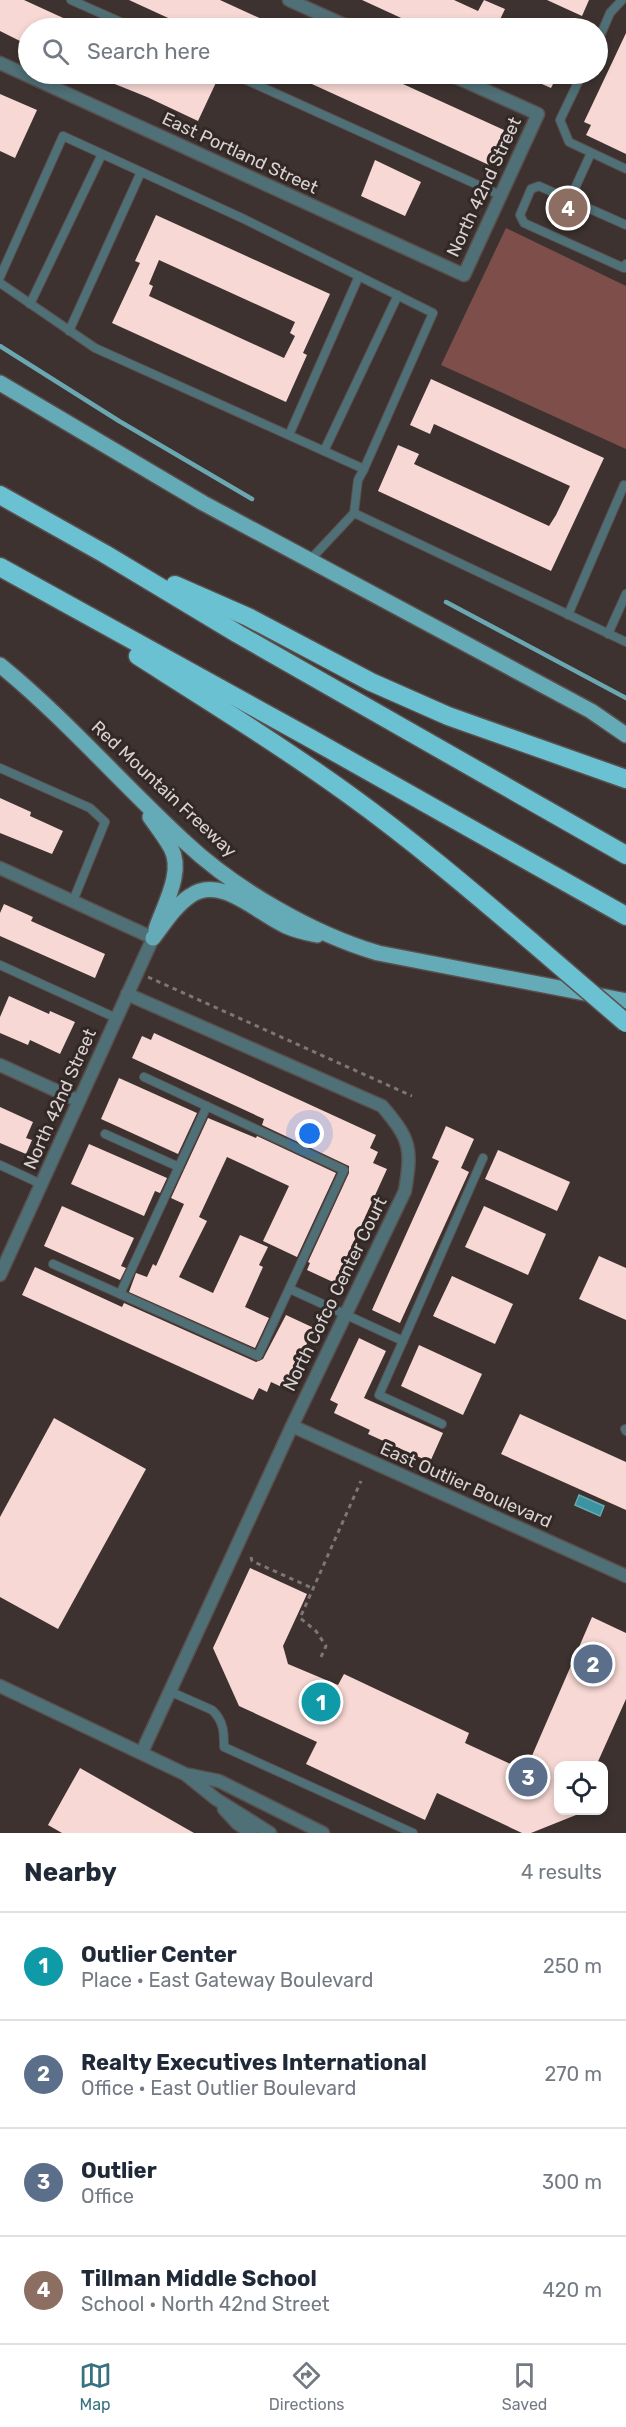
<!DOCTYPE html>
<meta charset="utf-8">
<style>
:root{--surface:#fff;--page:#f2f2f3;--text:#1f2937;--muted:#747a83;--line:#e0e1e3;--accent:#377182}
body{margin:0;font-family:Rubik,sans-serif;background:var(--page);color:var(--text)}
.controls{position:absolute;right:18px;bottom:18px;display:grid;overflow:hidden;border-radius:12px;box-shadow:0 3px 9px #0003}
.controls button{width:54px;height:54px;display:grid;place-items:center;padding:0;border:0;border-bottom:2px solid var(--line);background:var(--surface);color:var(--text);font:30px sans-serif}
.you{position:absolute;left:310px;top:1134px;width:21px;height:21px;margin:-15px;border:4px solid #fff;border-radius:50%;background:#1a73e8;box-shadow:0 0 0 9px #1a73e833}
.badge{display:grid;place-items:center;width:39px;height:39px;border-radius:50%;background:var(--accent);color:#fff;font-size:20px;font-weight:700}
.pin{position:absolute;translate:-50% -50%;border:3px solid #fff;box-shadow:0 2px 6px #0006}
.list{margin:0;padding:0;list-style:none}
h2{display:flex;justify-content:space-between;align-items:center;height:78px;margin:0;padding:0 24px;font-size:26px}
h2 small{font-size:20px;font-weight:400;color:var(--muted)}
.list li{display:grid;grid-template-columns:39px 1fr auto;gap:18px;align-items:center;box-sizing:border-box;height:108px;padding:0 24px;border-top:2px solid var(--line)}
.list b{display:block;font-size:22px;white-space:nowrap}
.list p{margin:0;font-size:20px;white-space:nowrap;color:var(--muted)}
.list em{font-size:20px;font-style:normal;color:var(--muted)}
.icon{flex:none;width:33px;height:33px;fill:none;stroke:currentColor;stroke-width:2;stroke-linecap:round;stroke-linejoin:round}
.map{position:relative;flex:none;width:626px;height:1833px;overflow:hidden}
.search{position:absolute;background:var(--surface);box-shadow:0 3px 9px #0003;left:18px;right:18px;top:18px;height:66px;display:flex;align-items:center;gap:15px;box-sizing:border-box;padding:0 21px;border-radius:33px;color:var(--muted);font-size:22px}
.sheet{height:510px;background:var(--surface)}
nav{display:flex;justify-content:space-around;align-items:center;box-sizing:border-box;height:84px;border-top:2px solid var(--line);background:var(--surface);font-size:16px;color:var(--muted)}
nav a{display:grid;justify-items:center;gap:3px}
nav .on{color:var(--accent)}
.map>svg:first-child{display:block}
.green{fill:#7e4f4a}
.water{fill:#3a94a2;stroke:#6aa7b0;stroke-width:1.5}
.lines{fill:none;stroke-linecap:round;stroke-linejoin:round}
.stream{stroke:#6aa7b0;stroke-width:4.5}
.building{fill:#f7d8d4;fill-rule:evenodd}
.service-casing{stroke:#594f4d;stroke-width:10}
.minor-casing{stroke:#594f4d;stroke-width:15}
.primary-casing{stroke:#594f4d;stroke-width:18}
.motorway-casing{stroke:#594f4d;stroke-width:21}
.path{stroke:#7f7574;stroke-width:3;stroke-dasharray:4.5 4.5;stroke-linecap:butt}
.service{stroke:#4f7076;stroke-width:8}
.minor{stroke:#4f7076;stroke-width:12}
.primary{stroke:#64abb7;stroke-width:15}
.motorway{stroke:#6ac1d1;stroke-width:18}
.motorway-bridge-casing{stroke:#594f4d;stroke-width:21;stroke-linecap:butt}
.motorway-bridge{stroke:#6ac1d1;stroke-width:18}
.labels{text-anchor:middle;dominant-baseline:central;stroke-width:6;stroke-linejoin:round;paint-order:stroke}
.street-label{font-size:18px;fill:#d9d2d1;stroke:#322826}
</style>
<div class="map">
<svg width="626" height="1833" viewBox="0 0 626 1833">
<rect width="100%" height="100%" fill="#3d3230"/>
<path class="green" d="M506 228 626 286V449L441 365Z"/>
<path class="water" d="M579 1495 604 1506 600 1516 575 1505Z"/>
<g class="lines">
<g class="stream">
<path d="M0 346 119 421 252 499"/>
<path d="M446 602 626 698"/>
</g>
</g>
<g class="building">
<path d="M0 0H24L85 28H28V45L0 31Z"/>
<path d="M129 0H220L281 28H190Z"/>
<path d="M362 0H454L478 11 484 0 505 9 496 28H423Z"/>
<path d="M547 0H589L582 16Z"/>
<path d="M626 33V154L586 135 591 125 584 122Z"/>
<path d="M90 74H220L198 121 147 97Z"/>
<path d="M290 74H381L504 130 489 165Z"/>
<path d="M519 74H558L551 88Z"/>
<path d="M0 94 37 110 15 158 0 151Z"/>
<path d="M375 160 421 182 405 216 361 196Z"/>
<path d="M156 215 330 294 303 353 307 355 286 402 112 323 140 263 135 261ZM159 260 295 322 290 333 295 336 284 358 149 296 153 286 149 284Z"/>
<path d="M431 379 604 458 551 571 378 491 398 445 419 454 414 464 549 526 556 515 570 486 434 424 430 434 410 425Z"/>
<path d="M0 798 31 812 30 816 63 831 52 854 0 833Z"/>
<path d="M4 904 33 917 31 921 105 954 95 978 0 936V913Z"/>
<path d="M9 996 49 1014 50 1011 75 1022 60 1054 30 1040 28 1045 0 1033V1017Z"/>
<path d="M154 1033 376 1135 370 1148 378 1152 373 1163 387 1169 335 1283 307 1270 310 1263 308 1262 349 1173V1166L262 1125 264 1119 132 1058 142 1036 151 1040Z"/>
<path d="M119 1078 197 1113 178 1154 101 1119Z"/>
<path d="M0 1107 33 1122 26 1138 32 1140 26 1154 0 1143Z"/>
<path d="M208 1118 256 1138 257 1136 336 1173 297 1257 263 1241 289 1186 227 1157 199 1217 207 1221 179 1277 213 1293 240 1235 268 1247 259 1265 263 1267 245 1307 269 1318 255 1348 129 1292 136 1273 147 1277 153 1264 156 1266 184 1204 171 1198Z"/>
<path d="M446 1126 474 1139 461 1168 469 1172 400 1323 372 1310 439 1161 432 1158Z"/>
<path d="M89 1144 167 1178 160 1193 155 1191 144 1216 71 1184Z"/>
<path d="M498 1150 570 1182 557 1211 485 1179Z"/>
<path d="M62 1206 134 1238 121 1266 126 1268 120 1280 44 1246Z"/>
<path d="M484 1206 546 1234 528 1275 465 1247Z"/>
<path d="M599 1256 626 1268V1320L579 1299Z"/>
<path d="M35 1267 122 1307 124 1303 256 1362 263 1359 286 1315 314 1328 286 1389 271 1382 267 1392 259 1388 253 1400 22 1295Z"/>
<path d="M452 1276 513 1304 495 1344 433 1316Z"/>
<path d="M359 1338 386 1351 364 1398 443 1433 430 1462 368 1434 370 1430 334 1413 338 1404 330 1400Z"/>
<path d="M419 1345 482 1374 463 1415 401 1386Z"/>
<path d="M520 1414 626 1462V1510L501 1454Z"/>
<path d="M54 1418 146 1469 58 1629 0 1597V1517Z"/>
<path d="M250 1568 307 1594 283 1646 288 1664 338 1685 344 1674 469 1733 465 1743 515 1766 531 1758 592 1617 626 1633V1699L596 1766H558V1810L586 1811 531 1833H522L437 1793 425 1820 306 1764 317 1742 239 1706 213 1648Z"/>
<path d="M80 1768 194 1833H62L48 1825Z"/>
</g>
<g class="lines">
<g class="service-casing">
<g id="service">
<path d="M71 0 134 28"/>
<path d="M598 41 610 13 622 0"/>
<path d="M233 74 500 195"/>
<path d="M582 74 560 120 569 142 626 169"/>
<path d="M570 199 591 153"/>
<path d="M626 225 539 186 531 189 520 215 524 223 624 268 626 264"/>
<path d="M0 277 63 136 244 219 433 313 364 469"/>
<path d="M0 283 95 348 364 469 358 480 354 513 309 561"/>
<path d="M30 304 102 154"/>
<path d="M69 331 141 172"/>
<path d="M289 435 359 276"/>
<path d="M324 451 398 295"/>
<path d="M354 513 626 642"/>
<path d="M568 615 624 485 626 486"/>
<path d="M608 634 626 594"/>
<path d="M0 768 90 808 105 822 73 901"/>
<path d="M0 965 116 1018"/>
<path d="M105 1134 179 1167"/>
<path d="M0 1165 41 1184"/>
<path d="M53 1264 258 1356 344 1170 144 1077"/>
<path d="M290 1289 403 1341 483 1158"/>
<path d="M120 1294 207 1106"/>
<path d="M403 1341 379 1395 442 1424"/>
<path d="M625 1429 626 1431"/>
<path d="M169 1691 212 1710C224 1721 224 1733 224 1747L413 1833"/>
</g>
</g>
<g class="minor-casing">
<g id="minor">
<path d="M289 0 351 28"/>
<path d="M0 63 464 275 538 114 449 74"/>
<path d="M0 868 153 938 0 1275"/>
<path d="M127 994 382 1106C411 1140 412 1148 405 1191L292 1426 142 1752"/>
<path d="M0 1065 79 1101"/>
<path d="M292 1426 626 1576"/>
<path d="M0 1686 185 1774 216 1799 270 1833"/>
<path d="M190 1775 219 1781 323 1833"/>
<path d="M224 1809 237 1823 251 1833"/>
</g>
</g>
<g class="primary-casing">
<g id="primary">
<path d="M0 383 203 503 591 711 626 735"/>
<path d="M0 665C66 719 122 784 185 842 235 889 313 934 378 953L626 1001"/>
<path d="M150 817C157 827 165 837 171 848 184 872 164 905 156 929"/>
<path d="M153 938C164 924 175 906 190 896 221 874 258 914 286 926 295 930 307 933 317 935"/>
</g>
</g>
<g class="motorway-casing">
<g id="motorway">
<path d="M0 495 105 554 238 634 626 855"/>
<path d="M0 567 308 737 626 916"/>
<path d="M175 585 248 617 371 682 448 716 626 779"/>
<path d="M138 656C209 701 280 745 348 794 412 840 473 892 533 943"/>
</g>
</g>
<g class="path">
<path d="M148 977 412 1096"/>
<path d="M251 1557 252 1561 312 1588"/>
<path d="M321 1657 326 1646 316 1631 300 1618 361 1481"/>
</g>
<use href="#service" class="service"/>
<use href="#minor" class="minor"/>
<use href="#primary" class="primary"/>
<use href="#motorway" class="motorway"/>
<g class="motorway-bridge-casing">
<path id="motorway-bridge" d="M533 943 626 1023"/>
</g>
<use href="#motorway-bridge" class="motorway-bridge"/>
</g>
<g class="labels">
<g class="street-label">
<text transform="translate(240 153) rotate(25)">East Portland Street</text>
<text transform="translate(484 187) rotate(-65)">North 42nd Street</text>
<text transform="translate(164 789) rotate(43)">Red Mountain Freeway</text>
<text transform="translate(60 1099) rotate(-66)">North 42nd Street</text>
<text transform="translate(335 1294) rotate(-64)">North Cofco Center Court</text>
<text transform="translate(466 1485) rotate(24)">East Outlier Boulevard</text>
</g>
</g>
</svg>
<div class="controls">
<button><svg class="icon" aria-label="locate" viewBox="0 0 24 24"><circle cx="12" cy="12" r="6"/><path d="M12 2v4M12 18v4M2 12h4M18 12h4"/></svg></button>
</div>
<div class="you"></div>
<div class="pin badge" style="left:321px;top:1702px;background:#0f9aa8">1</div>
<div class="pin badge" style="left:593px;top:1664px;background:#5c6f8a">2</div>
<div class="pin badge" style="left:528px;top:1777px;background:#5c6f8a">3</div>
<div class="pin badge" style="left:568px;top:208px;background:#8d6e63">4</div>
<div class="search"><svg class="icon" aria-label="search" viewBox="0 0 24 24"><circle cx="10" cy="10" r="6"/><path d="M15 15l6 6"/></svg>Search here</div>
</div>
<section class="sheet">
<h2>Nearby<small>4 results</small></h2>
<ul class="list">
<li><span class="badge" style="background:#0f9aa8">1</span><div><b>Outlier Center</b><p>Place · East Gateway Boulevard</p></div><em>250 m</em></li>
<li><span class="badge" style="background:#5c6f8a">2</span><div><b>Realty Executives International</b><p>Office · East Outlier Boulevard</p></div><em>270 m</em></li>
<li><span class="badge" style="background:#5c6f8a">3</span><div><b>Outlier</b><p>Office</p></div><em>300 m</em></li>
<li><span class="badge" style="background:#8d6e63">4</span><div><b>Tillman Middle School</b><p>School · North 42nd Street</p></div><em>420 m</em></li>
</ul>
</section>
<nav>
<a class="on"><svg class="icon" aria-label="map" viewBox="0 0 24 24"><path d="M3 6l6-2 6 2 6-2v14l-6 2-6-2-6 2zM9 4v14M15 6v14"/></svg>Map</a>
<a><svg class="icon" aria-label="directions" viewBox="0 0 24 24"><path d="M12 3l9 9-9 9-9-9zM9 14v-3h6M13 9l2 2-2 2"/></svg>Directions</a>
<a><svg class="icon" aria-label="saved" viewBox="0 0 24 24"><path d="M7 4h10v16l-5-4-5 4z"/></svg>Saved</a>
</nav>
